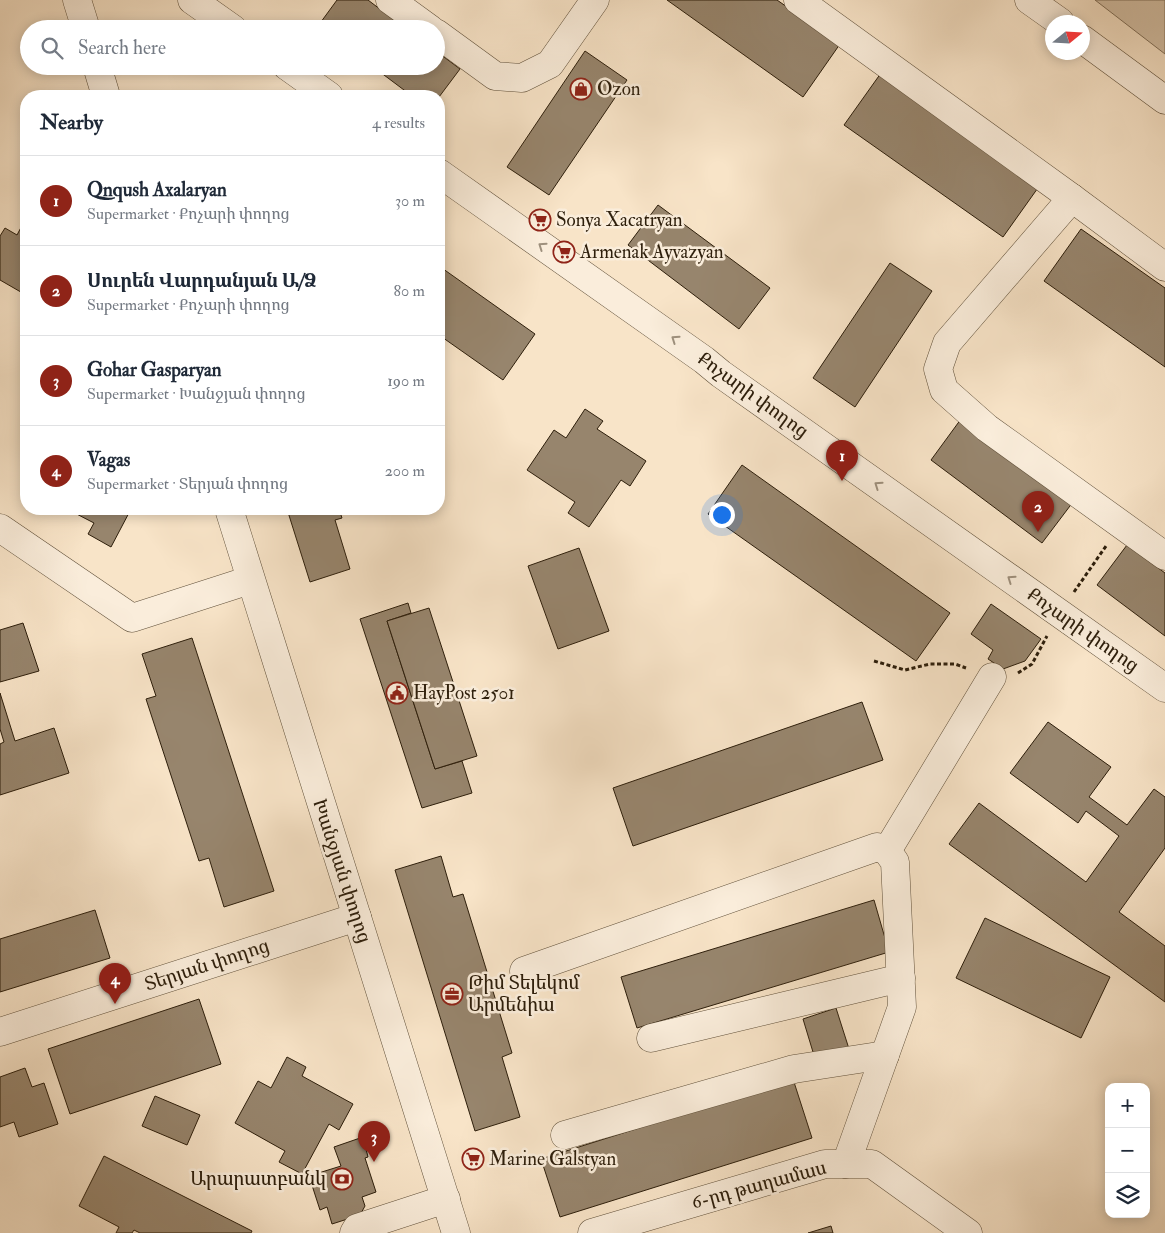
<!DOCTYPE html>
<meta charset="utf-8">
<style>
:root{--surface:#fff;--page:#f6f6f7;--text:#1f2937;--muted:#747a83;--line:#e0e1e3;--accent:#8f2418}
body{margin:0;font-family:"IM FELL Double Pica","Noto Serif Armenian",serif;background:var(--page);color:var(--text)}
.controls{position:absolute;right:15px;bottom:15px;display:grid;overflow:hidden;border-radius:10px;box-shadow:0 2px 12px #0003}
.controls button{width:45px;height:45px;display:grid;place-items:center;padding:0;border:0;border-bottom:1px solid var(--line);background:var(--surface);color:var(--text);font:25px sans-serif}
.compass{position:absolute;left:1045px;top:15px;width:45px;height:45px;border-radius:50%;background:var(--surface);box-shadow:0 2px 12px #0003;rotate:72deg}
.you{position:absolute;left:721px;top:514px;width:18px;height:18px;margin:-12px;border:4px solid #fff;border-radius:50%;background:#1a73e8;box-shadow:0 0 0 8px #1a73e833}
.badge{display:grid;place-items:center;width:32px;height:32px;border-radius:50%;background:var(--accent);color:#fff;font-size:16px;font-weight:700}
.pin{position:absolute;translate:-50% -41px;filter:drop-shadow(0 1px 2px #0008)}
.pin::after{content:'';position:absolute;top:26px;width:18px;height:15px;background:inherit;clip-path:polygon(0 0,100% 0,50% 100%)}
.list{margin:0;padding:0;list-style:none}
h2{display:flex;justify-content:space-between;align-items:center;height:65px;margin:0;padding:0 20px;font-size:21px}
h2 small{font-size:16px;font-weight:400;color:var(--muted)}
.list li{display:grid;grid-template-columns:32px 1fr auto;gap:15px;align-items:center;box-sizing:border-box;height:90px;padding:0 20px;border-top:1px solid var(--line)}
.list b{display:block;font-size:19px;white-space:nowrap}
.list p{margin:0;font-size:16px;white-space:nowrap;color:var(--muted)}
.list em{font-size:16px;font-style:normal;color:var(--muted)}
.icon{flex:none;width:28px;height:28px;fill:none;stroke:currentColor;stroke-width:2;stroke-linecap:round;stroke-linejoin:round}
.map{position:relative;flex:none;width:1165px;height:1233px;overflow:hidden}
.search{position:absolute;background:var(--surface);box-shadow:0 2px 12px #0003;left:20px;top:20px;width:425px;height:55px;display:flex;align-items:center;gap:12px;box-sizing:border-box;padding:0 18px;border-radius:28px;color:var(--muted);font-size:19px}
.panel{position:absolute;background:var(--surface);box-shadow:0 2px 12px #0003;left:20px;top:90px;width:425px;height:425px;border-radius:20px}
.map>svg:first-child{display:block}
.green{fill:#d5c2a8;stroke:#81705a}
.building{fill:#97856d;stroke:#2d1e0b}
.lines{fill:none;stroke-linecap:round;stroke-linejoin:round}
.minor-casing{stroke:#60503a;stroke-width:29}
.path{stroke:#2d1e0b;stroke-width:3;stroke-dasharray:4 2.5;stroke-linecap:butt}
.minor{stroke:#faeddb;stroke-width:28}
.oneway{stroke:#9e907d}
.labels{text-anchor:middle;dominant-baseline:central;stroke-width:5;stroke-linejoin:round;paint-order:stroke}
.poi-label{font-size:19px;fill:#2d1e0b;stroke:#faeddb;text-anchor:start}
.street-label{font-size:19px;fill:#2d1e0b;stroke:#faeddb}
</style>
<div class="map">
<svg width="1165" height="1233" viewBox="0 0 1165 1233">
<rect width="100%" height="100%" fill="#f8e4c8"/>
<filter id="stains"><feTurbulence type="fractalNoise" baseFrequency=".004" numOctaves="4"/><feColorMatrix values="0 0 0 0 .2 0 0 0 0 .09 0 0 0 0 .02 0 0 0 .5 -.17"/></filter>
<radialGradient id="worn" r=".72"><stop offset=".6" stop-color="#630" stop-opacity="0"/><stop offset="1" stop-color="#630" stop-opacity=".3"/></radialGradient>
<path class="green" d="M1095 0H1165V54Z"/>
<g class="building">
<path d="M337 0H368L406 29H321L318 26Z"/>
<path d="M667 0H777L840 44 803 97Z"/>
<path d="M436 51 460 69 439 97 412 96 372 66H436Z"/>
<path d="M585 51 627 80 549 195 507 167Z"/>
<path d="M881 73 1040 185 1003 237 844 125Z"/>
<path d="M658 205 770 288 739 329 628 245Z"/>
<path d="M26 218V295L0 280V236L5 228 17 235Z"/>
<path d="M1081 229 1165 288V367L1044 281Z"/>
<path d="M890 263 932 291 855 407 813 378Z"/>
<path d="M439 266 535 334 503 380 439 335Z"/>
<path d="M585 409 603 421 597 429 646 461 630 486 621 480 589 527 568 513 575 502 527 470 554 430 566 438Z"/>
<path d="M961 419 1073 502 1042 543 931 460Z"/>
<path d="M742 465 950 613 916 661 708 514Z"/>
<path d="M67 509H131L111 547 88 534 94 523Z"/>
<path d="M287 509H339L342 518 335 520 350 569 310 582Z"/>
<path d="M1127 545 1165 573V636L1097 585Z"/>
<path d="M579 548 609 631 558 649 528 566Z"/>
<path d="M408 603 411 613 387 621 435 769 462 761 472 793 422 808 360 619Z"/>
<path d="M991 604 1041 639 1025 661 1003 669 988 659 993 650 971 634Z"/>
<path d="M429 608 477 756 435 769 387 621Z"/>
<path d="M23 623 39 671 0 682V630Z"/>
<path d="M192 638 274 891 224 907 209 858 199 861 146 699 156 696 142 654Z"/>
<path d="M0 693 15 741 54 728 69 773 0 795V744L4 742 0 729Z"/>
<path d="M862 702 883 760 633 846 613 788Z"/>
<path d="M1048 722 1111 767 1089 797 1127 825 1154 789 1165 797V848L1119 912 1165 946V1002L949 844 979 803 1086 882 1119 836 1086 811 1078 823 1010 773Z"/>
<path d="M441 856 453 897 463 894 512 1053 502 1057 520 1117 475 1131 395 870Z"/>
<path d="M874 900 889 952 637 1028 621 977Z"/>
<path d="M95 910 110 958 0 992V939Z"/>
<path d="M985 918 1110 977 1081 1038 956 978Z"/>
<path d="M199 999 221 1064 70 1114 48 1049Z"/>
<path d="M836 1008 850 1052 816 1062 803 1019Z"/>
<path d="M287 1057 306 1067 302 1076 353 1104 339 1130 329 1124 302 1174 279 1162 285 1151 235 1123 258 1081 271 1088Z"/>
<path d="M25 1068 32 1087 44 1083 58 1124 19 1137 14 1122 0 1127V1077Z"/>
<path d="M793 1079 812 1138 560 1217 541 1159Z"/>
<path d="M155 1096 200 1115 187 1145 142 1126Z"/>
<path d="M363 1137 368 1157 365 1158 376 1192 362 1197 365 1206 360 1215 332 1224 327 1207 320 1210 309 1176 341 1166 334 1147Z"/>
<path d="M104 1156 252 1231 251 1233H140L134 1230 132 1233H116L119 1227 79 1206Z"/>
<path d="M831 1226 833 1233H808Z"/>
</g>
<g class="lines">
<g class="minor-casing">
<g id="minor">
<path d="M77 0 86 29"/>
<path d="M192 0 233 29"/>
<path d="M390 0 430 29"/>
<path d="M798 0 1072 198 1165 267"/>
<path d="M1029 0 1060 22"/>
<path d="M436 33 495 76 522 78 550 64 595 0"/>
<path d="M1082 39 1165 100"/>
<path d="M97 66 106 96"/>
<path d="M287 66 329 96"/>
<path d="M439 173 704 360 721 374 1165 688"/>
<path d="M1072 198 947 343 938 369 944 390 987 428 1165 556"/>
<path d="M229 509 456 1233"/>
<path d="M0 528 132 618 250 580"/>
<path d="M887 851 992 677"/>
<path d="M524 971 877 847 887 851 895 862 902 1007 846 1164"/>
<path d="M0 1032 357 917"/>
<path d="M651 1038 901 978"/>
<path d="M565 1135 794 1069 885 1055"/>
<path d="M354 1233 357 1228 446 1199"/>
<path d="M592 1233 825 1164H872L968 1233"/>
</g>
</g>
<g class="path">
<path d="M1074 592 1106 546"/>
<path d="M874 661 905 670 930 664H955L966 668"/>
<path d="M1018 673 1032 664 1047 636"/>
</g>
<use href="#minor" class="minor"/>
</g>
<defs><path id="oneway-chevron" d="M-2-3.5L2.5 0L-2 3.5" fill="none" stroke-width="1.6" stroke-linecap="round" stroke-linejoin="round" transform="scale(1.25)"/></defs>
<g class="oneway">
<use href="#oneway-chevron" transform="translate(542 246) rotate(-145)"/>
<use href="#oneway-chevron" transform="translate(675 339) rotate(-145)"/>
<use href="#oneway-chevron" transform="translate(878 485) rotate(-145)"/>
<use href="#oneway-chevron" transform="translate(1011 579) rotate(-145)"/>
</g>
<defs>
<g id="shop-ring" transform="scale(1.125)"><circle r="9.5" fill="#faeddb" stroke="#8f2418" stroke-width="1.5"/><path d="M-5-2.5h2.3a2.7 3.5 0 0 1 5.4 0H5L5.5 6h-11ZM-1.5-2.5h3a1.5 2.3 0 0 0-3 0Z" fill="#8f2418"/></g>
<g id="supermarket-ring" transform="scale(1.125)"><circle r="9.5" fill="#faeddb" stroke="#8f2418" stroke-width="1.5"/><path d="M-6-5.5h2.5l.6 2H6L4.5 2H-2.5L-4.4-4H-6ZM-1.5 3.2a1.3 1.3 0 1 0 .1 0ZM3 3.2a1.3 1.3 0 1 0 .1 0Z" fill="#8f2418"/></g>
<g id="civic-ring" transform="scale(1.125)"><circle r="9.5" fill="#faeddb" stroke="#8f2418" stroke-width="1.5"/><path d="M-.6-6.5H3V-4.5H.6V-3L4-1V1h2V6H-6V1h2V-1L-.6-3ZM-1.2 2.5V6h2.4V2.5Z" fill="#8f2418"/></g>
<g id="office-ring" transform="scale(1.125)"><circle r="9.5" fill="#faeddb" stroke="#8f2418" stroke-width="1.5"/><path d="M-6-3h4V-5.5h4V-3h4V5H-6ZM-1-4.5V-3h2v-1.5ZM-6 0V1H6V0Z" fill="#8f2418"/></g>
<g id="bank-ring" transform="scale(1.125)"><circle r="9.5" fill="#faeddb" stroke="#8f2418" stroke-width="1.5"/><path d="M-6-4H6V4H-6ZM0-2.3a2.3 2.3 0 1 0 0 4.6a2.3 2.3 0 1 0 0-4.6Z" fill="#8f2418"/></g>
</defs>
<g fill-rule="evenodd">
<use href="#shop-ring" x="581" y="89"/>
<use href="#supermarket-ring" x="540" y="220"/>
<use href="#supermarket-ring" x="564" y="252"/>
<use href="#civic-ring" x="397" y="693"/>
<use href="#office-ring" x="452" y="994"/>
<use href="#supermarket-ring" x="473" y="1159"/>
<use href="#bank-ring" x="342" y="1179"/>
</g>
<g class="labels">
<g class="poi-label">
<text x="597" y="89">Ozon</text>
<text x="556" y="220">Sonya Xacatryan</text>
<text x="580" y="252">Armenak Ayvazyan</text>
<text x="413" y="693">HayPost 2501</text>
<text x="468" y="983">Թիմ Տելեկոմ<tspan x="468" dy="22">Արմենիա</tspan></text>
<text x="489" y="1159">Marine Galstyan</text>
<text x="326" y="1179" text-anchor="end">Արարատբանկ</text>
</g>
<g class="street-label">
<text transform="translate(753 395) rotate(36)">Քոչարի փողոց</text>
<text transform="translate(1083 630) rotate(35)">Քոչարի փողոց</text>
<text transform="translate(342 871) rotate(72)">Խանջյան փողոց</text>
<text transform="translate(207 965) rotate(-18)">Տերյան փողոց</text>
<text transform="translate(759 1185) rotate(-15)">6-րդ թաղամաս</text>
</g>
</g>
<rect width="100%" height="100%" filter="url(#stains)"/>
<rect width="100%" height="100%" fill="url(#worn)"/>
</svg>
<div class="controls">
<button>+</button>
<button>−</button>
<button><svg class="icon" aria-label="layers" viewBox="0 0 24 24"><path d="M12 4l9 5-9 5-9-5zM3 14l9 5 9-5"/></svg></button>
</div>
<svg class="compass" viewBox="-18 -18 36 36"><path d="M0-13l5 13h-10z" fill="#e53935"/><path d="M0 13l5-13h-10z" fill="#747a83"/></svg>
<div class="you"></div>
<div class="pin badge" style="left:842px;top:481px">1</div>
<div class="pin badge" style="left:1038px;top:532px">2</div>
<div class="pin badge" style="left:374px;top:1162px">3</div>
<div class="pin badge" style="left:115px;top:1004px">4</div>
<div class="search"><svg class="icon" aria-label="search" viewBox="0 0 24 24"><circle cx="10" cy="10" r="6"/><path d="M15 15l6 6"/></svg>Search here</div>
<section class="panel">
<h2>Nearby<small>4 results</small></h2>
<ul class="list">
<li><span class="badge">1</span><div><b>Qnqush Axalaryan</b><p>Supermarket · Քոչարի փողոց</p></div><em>30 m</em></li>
<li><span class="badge">2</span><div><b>Սուրեն Վարդանյան Ա/Ձ</b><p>Supermarket · Քոչարի փողոց</p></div><em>80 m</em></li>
<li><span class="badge">3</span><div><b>Gohar Gasparyan</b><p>Supermarket · Խանջյան փողոց</p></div><em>190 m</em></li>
<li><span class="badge">4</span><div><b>Vagas</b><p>Supermarket · Տերյան փողոց</p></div><em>200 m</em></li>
</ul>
</section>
</div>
